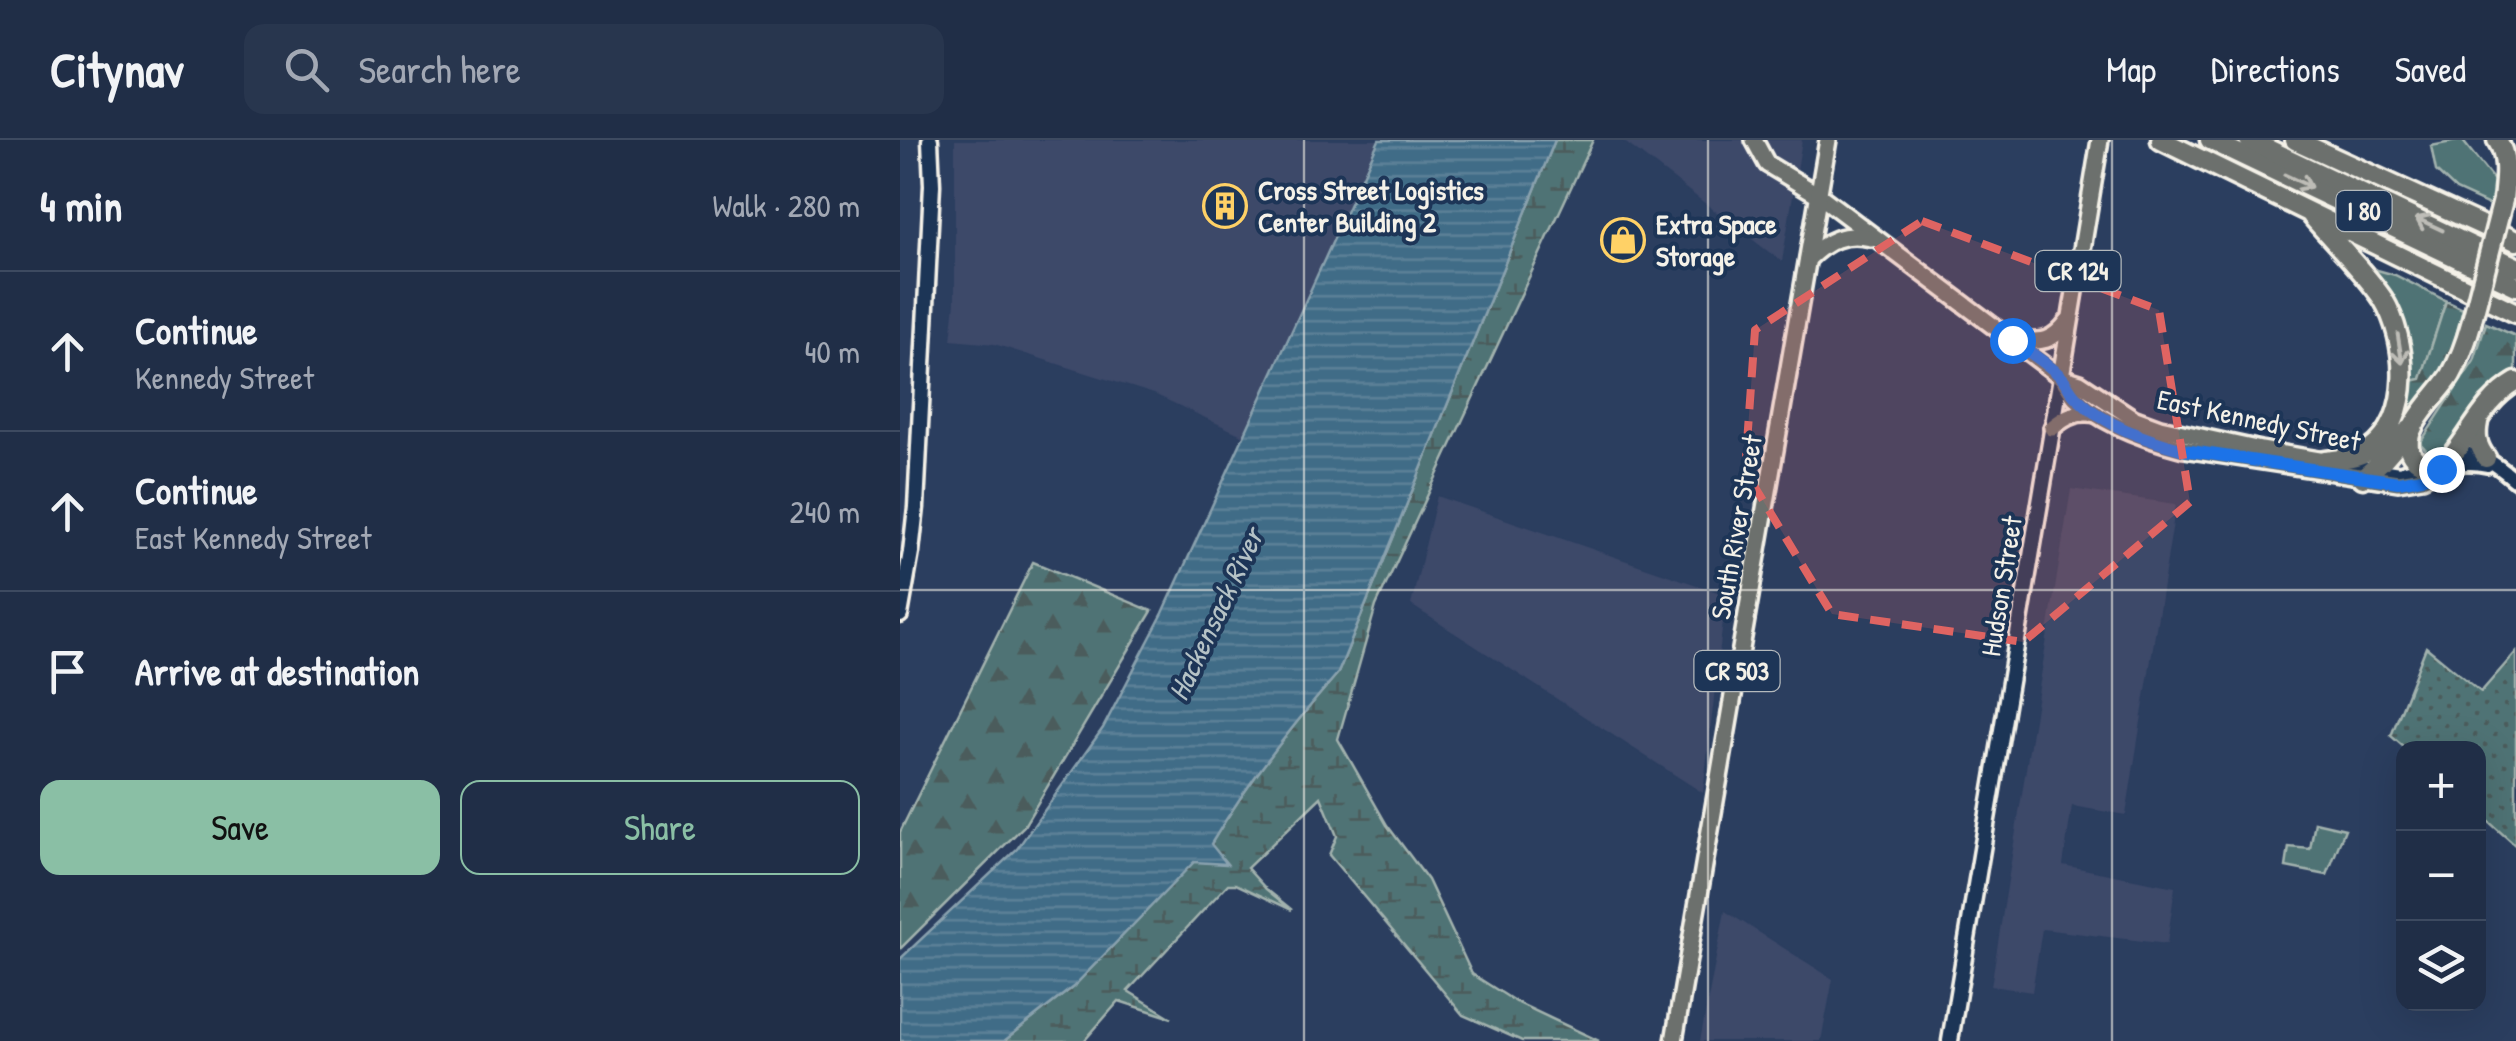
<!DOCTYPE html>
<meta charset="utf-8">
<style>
:root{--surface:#202e47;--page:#28364e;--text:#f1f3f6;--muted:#a2a8b4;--line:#3d4a60;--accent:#8abfa5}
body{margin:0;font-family:"Patrick Hand",sans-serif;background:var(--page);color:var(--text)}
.controls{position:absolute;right:30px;bottom:30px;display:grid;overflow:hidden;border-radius:20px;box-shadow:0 10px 40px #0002}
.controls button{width:90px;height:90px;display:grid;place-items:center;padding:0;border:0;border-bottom:2px solid var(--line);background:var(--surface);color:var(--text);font:50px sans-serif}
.stop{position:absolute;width:30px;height:30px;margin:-22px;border:8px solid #1a73e8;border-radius:50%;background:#fff}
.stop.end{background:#1a73e8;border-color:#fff;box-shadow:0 2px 10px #0008}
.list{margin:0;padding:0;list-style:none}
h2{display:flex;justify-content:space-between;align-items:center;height:130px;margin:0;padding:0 40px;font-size:42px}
h2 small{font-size:32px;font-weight:400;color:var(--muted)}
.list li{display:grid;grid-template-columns:65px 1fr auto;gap:30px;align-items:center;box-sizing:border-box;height:160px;padding:0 40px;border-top:2px solid var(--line)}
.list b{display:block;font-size:38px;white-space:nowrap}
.list p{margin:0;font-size:32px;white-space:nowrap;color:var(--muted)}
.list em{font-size:32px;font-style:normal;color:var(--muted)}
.actions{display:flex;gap:20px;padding:30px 40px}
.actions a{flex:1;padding:22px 0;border:2px solid var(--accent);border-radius:20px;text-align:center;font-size:35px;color:var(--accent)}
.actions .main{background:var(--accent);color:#111}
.icon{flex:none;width:55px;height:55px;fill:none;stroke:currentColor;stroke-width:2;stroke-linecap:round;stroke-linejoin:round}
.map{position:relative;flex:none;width:1616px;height:901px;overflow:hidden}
header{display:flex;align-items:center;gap:60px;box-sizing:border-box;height:140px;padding:0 50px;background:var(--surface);border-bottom:2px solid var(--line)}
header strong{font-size:48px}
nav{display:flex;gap:55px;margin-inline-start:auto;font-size:35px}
.search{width:700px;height:90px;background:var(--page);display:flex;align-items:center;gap:25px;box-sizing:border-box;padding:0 35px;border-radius:20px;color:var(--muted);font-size:38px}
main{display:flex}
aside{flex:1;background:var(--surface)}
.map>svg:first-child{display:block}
.built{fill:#3c4869}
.green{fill:#4f7374;stroke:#a2b2ae;stroke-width:2.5}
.forest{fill:url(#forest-firs);stroke:#a2b2ae;stroke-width:2.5}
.wetland{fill:url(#wetland-marsh);stroke:#a2b2ae;stroke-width:2.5}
.park{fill:url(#park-dots);stroke:#a2b2ae;stroke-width:2.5}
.water{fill:url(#water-rules);stroke:#89a1ae;stroke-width:2.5}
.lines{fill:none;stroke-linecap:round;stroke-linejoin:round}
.tertiary-casing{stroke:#f4f1e8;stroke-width:20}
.secondary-casing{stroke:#f4f1e8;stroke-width:21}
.primary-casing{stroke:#f4f1e8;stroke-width:22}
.motorway-casing{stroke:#f4f1e8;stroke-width:25}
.tertiary{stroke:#1d3557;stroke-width:12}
.secondary{stroke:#1d3557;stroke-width:14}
.primary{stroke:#6c706d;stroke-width:15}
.motorway{stroke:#6c706d;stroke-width:18}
.motorway-bridge-casing{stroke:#f4f1e8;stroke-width:25;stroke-linecap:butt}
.motorway-bridge{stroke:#6c706d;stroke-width:18}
.oneway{stroke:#bebdb7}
.route{stroke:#1a73e8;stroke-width:12}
.marked{fill:#df6462;fill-opacity:0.2;stroke:#df6462;stroke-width:8;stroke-dasharray:20 12;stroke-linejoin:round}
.grid{fill:none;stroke:#f4f1e8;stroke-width:2.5;stroke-opacity:0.55}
.labels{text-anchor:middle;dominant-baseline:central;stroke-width:8;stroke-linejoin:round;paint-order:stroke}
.shield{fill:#1d3557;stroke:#b4b9bc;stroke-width:2.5}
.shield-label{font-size:25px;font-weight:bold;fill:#f4f1e8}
.poi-label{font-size:28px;font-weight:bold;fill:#f4f1e8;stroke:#1d3557;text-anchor:start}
.street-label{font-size:28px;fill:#f4f1e8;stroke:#1d3557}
.water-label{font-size:30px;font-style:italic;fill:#b5c2c6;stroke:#1d3557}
</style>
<header>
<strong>Citynav</strong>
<div class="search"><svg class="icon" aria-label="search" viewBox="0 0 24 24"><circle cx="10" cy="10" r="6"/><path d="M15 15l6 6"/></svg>Search here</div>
<nav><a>Map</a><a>Directions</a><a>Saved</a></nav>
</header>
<main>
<aside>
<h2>4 min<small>Walk · 280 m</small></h2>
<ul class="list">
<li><svg class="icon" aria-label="ahead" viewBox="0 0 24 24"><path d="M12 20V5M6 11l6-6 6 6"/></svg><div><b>Continue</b><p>Kennedy Street</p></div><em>40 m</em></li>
<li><svg class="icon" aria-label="ahead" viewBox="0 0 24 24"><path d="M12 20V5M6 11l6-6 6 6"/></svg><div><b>Continue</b><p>East Kennedy Street</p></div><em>240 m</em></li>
<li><svg class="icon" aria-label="arrive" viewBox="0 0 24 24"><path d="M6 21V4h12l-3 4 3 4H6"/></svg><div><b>Arrive at destination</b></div></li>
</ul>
<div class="actions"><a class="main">Save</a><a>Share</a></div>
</aside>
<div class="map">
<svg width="1616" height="901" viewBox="0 0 1616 901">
<defs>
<pattern id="forest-firs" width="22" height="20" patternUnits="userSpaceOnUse" patternTransform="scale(2.5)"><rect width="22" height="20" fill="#4f7374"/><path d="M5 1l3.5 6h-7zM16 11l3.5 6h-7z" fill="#4c5b5b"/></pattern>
<pattern id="wetland-marsh" width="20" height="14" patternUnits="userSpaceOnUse" patternTransform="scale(2.5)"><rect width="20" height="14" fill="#4f7374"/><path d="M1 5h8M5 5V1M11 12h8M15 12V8" fill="none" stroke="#4c5b5b"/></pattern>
<pattern id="park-dots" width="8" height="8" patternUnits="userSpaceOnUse" patternTransform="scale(2.5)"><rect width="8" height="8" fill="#4f7374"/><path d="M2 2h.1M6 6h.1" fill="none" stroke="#4c5b5b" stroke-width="1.8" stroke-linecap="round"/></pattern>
<pattern id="water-rules" width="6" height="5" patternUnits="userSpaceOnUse" patternTransform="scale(2.5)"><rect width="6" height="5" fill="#416c87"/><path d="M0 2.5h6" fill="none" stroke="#5d8198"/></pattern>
</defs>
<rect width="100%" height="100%" fill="#2b3e5f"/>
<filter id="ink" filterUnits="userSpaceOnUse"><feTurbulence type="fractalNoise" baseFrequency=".01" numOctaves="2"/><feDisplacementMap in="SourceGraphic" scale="20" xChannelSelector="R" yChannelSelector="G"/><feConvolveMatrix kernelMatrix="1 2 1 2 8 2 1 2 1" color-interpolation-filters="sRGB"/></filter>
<g filter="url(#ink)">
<g class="built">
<path d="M55 0H479L344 296 254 254 94 204 51 200 55 162Z"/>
<path d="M722 0H902L882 122Z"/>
<path d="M1171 349 1276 364 1226 675 1172 666 1163 725 1275 747 1267 804 1142 789 1132 852 1091 846Z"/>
<path d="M537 356 826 455 803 653 511 465Z"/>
<path d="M825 771 933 839 921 901H800Z"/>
</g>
<g class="green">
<path d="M1562 0 1596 43 1591 66 1556 50 1536 31 1531 6Z"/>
<path d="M1463 126 1495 135 1546 161 1521 239 1511 241 1504 182Z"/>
<path d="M1415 682 1445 689 1427 735 1386 727 1389 707 1410 709Z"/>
</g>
<g class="forest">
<path d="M1546 161 1563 169 1549 221 1497 291 1511 241 1521 239Z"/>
<path d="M1586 183 1616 196V232L1608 234 1580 257 1548 309 1531 315 1520 303 1574 221Z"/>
<path d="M133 422 252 471 124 686 0 809V692Z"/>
</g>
<path class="wetland" d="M655 0H693L476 466 438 599 487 685 528 740 572 834 616 862 699 901H622L563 875 429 715 437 696 421 657 347 728 366 749 392 770 336 744H328L228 851 272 878 219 861 184 901H104L173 847 294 721 326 723 310 705C347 643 391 587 438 533Z"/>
<path class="park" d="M1526 507 1581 552 1616 512V706L1579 673 1578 608H1505L1491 596Z"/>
<path class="water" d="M479 0H655L438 533C391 587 347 643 311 704L327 724 294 722 173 847 104 901H0V819L117 709 203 588 263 473Z"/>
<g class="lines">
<g class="tertiary-casing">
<g id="tertiary">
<path d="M1553 314C1579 309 1597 325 1616 341"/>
<path d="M1437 323 1499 333 1530 324"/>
<path d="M1544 328C1559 323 1571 321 1587 325"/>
</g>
</g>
<g class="secondary-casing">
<g id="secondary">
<path d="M0 475 11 412 16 367 32 45 30 0"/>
<path d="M1050 901 1161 237"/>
</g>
</g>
<g class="primary-casing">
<g id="primary">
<path d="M854 0 867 24 920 56 1161 237 1180 243 1233 278 1260 288 1361 310 1425 321"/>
<path d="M908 119C927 100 944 92 971 98"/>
<path d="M1115 201C1141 202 1152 203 1168 181"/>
<path d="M1161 237C1166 243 1170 251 1175 257 1201 284 1249 300 1284 309L1498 342 1522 338 1541 329"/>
<path d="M1161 237 1200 0"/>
<path d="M1152 288C1167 275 1178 271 1197 274"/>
<path d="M774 901 928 0"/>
</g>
</g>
<g class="motorway-casing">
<g id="motorway">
<path d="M1261 0 1616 173"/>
<path d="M1310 0 1616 146"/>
<path d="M1349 0 1616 127"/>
<path d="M1395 0 1616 101"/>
<path d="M1597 0C1609 18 1605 40 1603 60"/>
<path d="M1412 76C1434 102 1465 132 1483 159 1508 200 1514 279 1470 310 1457 318 1439 319 1425 321"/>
<path d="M1578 282C1575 297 1577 306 1586 318"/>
<path d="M1532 323C1523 324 1517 323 1512 315 1496 292 1539 255 1551 235 1560 219 1566 202 1571 184"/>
<path d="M1541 329C1569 301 1580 263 1616 242"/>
<path d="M1463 338 1482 321 1509 290"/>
</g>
</g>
<use href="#tertiary" class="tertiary"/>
<use href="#secondary" class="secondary"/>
<use href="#primary" class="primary"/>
<use href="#motorway" class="motorway"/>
<g class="motorway-bridge-casing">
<path id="motorway-bridge" d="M1571 184 1603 60"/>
</g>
<use href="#motorway-bridge" class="motorway-bridge"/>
</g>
<defs><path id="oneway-shaft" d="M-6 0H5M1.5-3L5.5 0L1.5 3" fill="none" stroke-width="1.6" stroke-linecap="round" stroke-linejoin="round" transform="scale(2.5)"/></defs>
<g class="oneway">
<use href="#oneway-shaft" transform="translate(1398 41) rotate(25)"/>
<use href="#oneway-shaft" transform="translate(1529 84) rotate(-155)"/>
<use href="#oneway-shaft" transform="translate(1500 209) rotate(81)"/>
</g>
</g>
<g class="lines" filter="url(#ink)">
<path class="route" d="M1112 200C1128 212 1150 224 1163 239 1168 245 1171 253 1177 258 1205 286 1247 300 1284 310L1498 342 1522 338 1541 329"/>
</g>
<path class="marked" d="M1022 81 1259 170 1290 362 1123 502 932 474 845 331 855 190Z"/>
<path class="grid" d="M404 0V901M808 0V901M1212 0V901M0 450H1616"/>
<defs>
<g id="building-ring" transform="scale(2.25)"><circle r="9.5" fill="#1d3557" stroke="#ffd166" stroke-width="1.5"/><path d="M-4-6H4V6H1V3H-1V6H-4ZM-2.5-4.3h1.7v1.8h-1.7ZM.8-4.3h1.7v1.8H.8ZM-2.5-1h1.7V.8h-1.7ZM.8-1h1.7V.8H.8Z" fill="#ffd166"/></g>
<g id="shop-ring" transform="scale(2.25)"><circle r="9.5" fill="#1d3557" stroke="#ffd166" stroke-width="1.5"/><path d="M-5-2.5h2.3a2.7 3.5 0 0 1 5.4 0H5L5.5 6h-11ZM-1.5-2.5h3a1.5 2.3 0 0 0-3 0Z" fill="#ffd166"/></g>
</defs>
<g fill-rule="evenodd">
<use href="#building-ring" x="325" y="66"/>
<use href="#shop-ring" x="723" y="100"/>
</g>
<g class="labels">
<g class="shield">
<rect x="1436.5" y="51" width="55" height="40" rx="8"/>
<rect x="1135.5" y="111" width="85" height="40" rx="8"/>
<rect x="794.5" y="511" width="85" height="40" rx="8"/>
</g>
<g class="shield-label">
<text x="1464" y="71">I 80</text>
<text x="1178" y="131">CR 124</text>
<text x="837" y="531">CR 503</text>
</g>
<g class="poi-label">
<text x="358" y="50">Cross Street Logistics<tspan x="358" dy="32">Center Building 2</tspan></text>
<text x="756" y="84">Extra Space<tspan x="756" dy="32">Storage</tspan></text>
</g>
<g class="street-label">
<text transform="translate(1359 280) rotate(12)">East Kennedy Street</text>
<text transform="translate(836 387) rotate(-80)">South River Street</text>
<text transform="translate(1101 446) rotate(-81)">Hudson Street</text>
</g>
<g class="water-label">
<text transform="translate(315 474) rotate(-65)">Hackensack River</text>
</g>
</g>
</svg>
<div class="controls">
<button>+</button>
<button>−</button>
<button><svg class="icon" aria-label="layers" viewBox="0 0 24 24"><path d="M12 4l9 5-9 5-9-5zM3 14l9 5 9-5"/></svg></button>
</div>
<div class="stop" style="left:1112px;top:200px"></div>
<div class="stop end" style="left:1541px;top:329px"></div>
</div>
</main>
